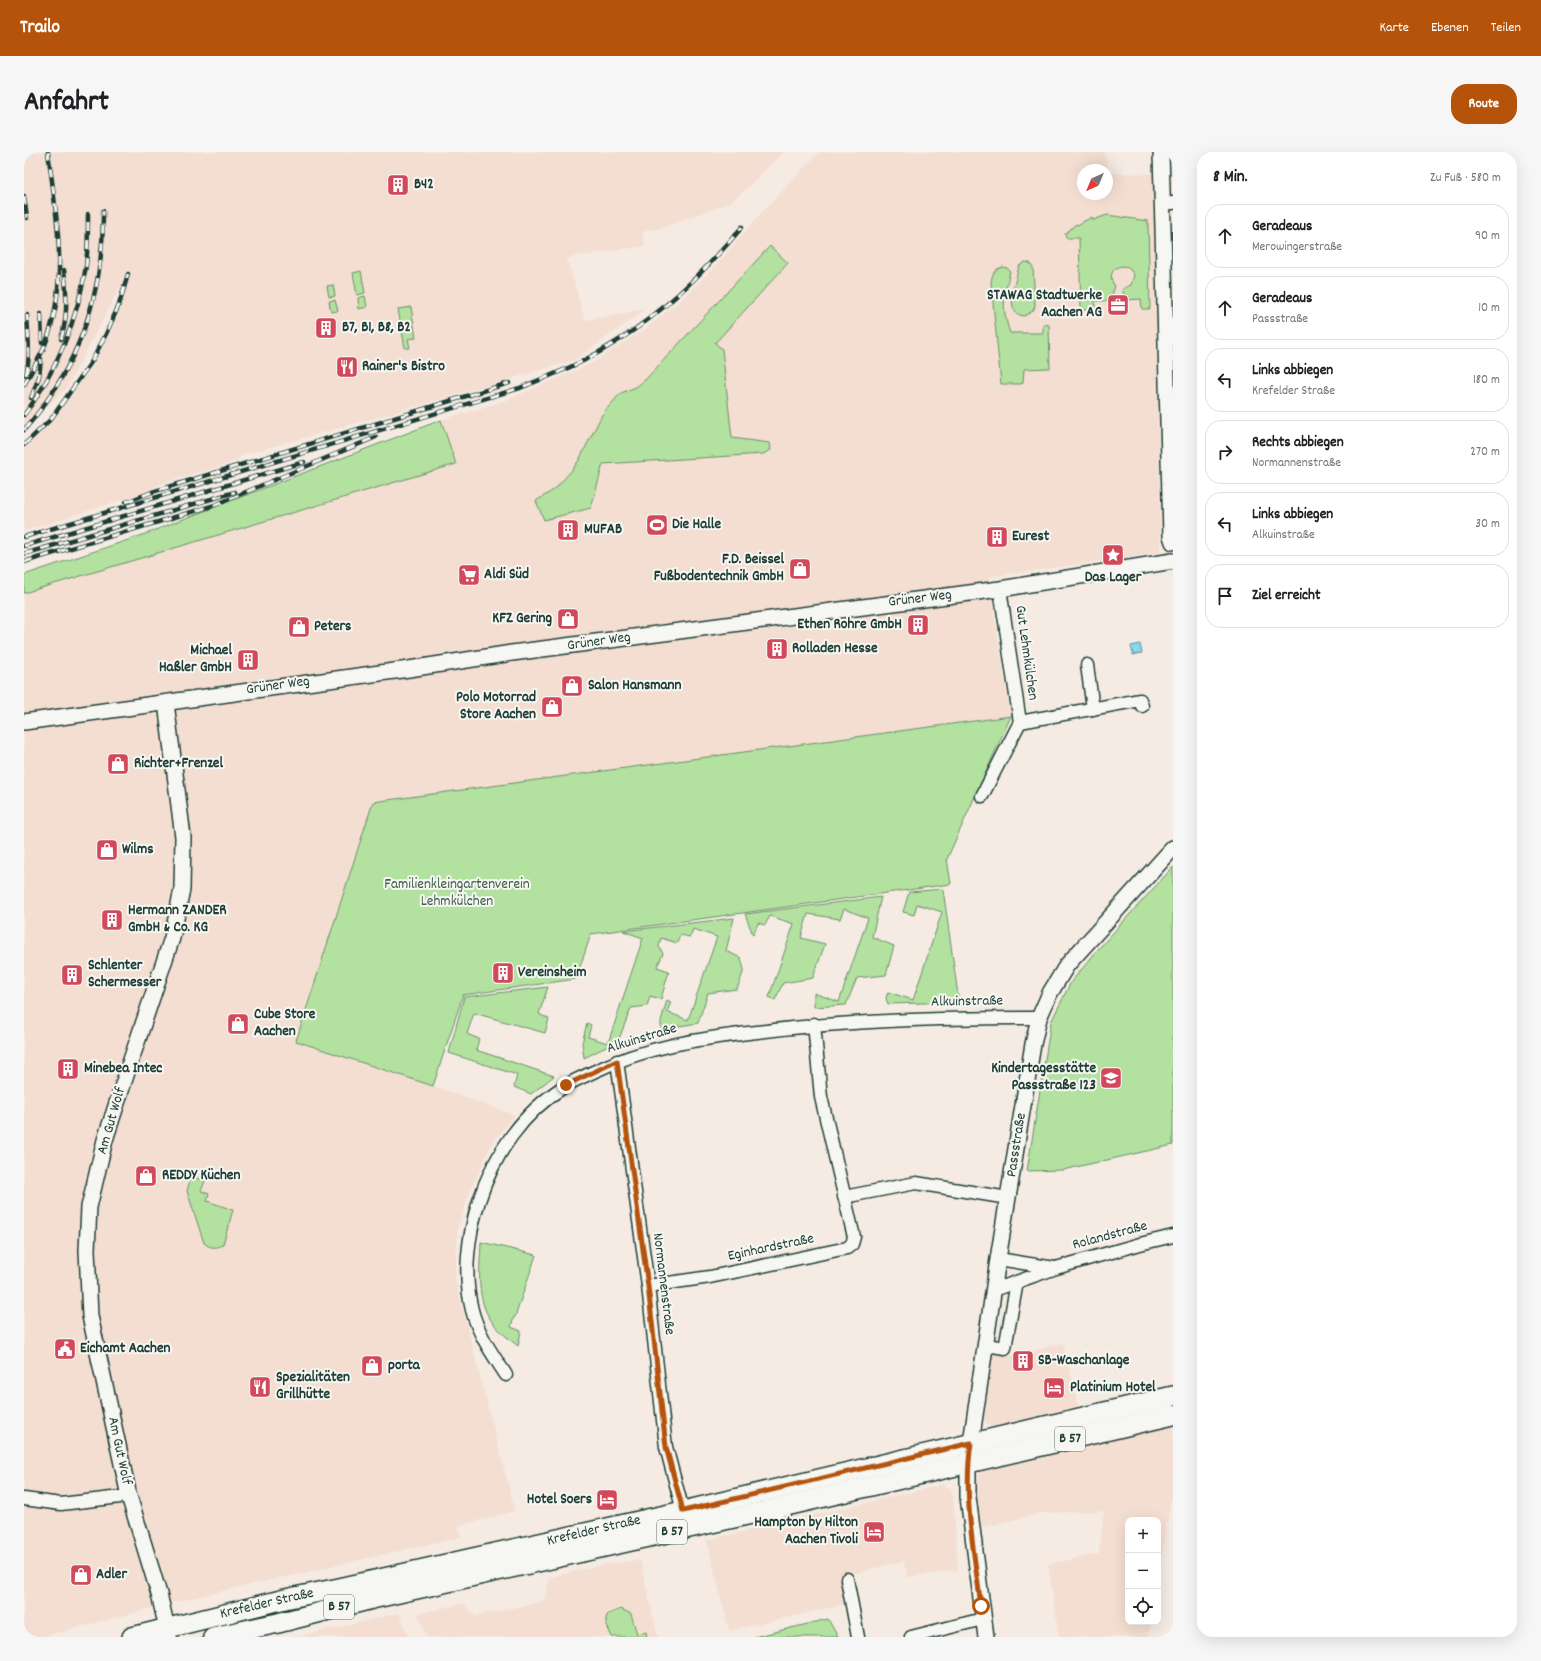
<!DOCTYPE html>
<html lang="de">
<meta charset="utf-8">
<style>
:root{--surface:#fff;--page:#f6f6f6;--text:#202124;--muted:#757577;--line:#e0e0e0;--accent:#b45309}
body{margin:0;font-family:Dekko,sans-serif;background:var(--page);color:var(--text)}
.controls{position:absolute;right:12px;bottom:12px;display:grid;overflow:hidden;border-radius:8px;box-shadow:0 4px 16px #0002}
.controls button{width:36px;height:36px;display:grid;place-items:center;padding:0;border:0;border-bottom:1px solid var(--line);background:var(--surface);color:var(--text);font:20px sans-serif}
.compass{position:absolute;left:1053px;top:12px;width:36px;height:36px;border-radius:50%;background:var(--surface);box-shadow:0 4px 16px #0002;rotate:224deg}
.stop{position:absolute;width:12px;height:12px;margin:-9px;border:3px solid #b45309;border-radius:50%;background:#fff}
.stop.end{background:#b45309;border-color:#fff;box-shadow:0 1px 4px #0008}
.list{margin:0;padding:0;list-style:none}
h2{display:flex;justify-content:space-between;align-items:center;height:52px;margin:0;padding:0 16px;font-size:17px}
h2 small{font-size:13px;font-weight:400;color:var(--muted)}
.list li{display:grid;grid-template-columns:26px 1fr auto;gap:12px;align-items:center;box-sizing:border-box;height:64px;margin:0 8px 8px;padding:0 8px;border:1px solid var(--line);border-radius:16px}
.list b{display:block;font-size:15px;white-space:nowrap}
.list p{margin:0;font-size:13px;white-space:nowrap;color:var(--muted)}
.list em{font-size:13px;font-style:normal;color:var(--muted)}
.icon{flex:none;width:22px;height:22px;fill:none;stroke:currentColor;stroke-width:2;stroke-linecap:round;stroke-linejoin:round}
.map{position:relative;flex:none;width:1149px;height:1485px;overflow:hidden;border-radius:16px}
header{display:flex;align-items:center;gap:24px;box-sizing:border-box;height:56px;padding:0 20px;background:var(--accent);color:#fff}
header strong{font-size:19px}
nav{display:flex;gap:22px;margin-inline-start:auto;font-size:14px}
.intro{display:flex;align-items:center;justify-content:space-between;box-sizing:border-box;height:96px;padding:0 24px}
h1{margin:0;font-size:28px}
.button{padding:10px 18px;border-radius:16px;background:var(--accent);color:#fff;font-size:14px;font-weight:700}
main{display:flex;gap:24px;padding:0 24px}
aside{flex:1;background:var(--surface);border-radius:16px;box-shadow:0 4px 16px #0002}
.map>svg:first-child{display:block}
.built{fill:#f4ded1;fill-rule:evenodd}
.green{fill:#b3e1a0;stroke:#698f6a}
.water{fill:#8ad6ea;stroke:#5f99a1}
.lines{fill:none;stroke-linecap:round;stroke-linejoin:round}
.minor-casing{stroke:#1f3d34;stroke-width:15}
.tertiary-casing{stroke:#1f3d34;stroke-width:18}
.primary-casing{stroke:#1f3d34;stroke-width:22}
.minor{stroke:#f6f6f2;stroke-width:12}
.tertiary{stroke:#f6f6f2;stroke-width:15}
.primary{stroke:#f6f6f2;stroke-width:19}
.rail-casing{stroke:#1f3d34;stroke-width:4.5}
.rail{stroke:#f6f6f2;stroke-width:3;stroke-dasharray:9;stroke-linecap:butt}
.route{stroke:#b45309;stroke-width:5}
.labels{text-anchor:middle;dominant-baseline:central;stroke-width:4;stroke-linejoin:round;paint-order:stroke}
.shield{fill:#f6f6f2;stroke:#60746d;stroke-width:1}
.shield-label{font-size:14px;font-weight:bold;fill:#1f3d34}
.poi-label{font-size:15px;font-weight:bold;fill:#1f3d34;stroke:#f6f6f2;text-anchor:start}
.street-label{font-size:15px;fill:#1f3d34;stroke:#f6f6f2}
.park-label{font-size:15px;fill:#3d5e4a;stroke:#f6f6f2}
</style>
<header>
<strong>Trailo</strong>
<nav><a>Karte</a><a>Ebenen</a><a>Teilen</a></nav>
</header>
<div class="intro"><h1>Anfahrt</h1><a class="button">Route</a></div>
<main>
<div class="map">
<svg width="1149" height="1485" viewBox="0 0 1149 1485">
<rect width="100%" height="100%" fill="#f5ebe3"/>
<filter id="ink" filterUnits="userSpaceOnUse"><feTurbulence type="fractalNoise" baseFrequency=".025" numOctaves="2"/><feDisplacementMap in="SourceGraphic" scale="8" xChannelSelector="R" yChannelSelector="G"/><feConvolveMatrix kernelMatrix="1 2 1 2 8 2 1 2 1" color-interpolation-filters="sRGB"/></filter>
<g filter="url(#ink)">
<g class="built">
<path d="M0 0H759L719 40 705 51 638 76 619 79 620 94 543 106 561 168 622 157 551 208 372 260 219 303 208 311 143 330 102 347 0 379V295L29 269 69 214 99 154 96 135 42 237 26 251 0 272Z"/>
<path d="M795 0H1081L1084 21 1129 22 1137 401 964 425 987 564 349 651 272 889 409 934 491 963 468 991 444 1045 434 1076 431 1127 491 1359 434 1374 437 1385 163 1447 17 1485H0V441L432 312 417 268 480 249 545 221 568 211 621 177 656 149 696 109 730 69ZM1059 18H1083V42H1059Z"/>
<path d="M1039 1191 1054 1254 1035 1259 1032 1262 973 1276 965 1273 961 1269V1263L968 1201 988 1204Z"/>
<path d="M1149 1272V1334L1134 1425V1368H1104V1470H1127L1124 1485H1035L1024 1412 1075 1402 1080 1359 1019 1361 955 1376 952 1333 955 1322 961 1316Z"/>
<path d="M918 1333 926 1336 929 1341 934 1418 884 1425 879 1409 829 1422 835 1449 705 1479 683 1388Z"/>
<path d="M616 1408 634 1485H403L394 1462 439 1451 452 1464 520 1449 526 1425 588 1411Z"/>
<path d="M375 1461 385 1485H273Z"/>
</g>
<g class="green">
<path d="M1083 63 1124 69 1126 157H1118L1117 147 1102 148 1098 137 1107 133 1110 123 1104 115C1091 111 1082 123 1091 134L1086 149H1071V158H1057L1055 86H1042L1041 82 1052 72 1053 73 1068 65 1069 68Z"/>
<path d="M746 94 764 111 691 191 698 197 708 286 746 291 747 298 739 302 579 312 567 356 520 368 512 349 531 337 548 318 555 308 579 261 597 241 612 235 622 227Z"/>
<path d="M1001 110 1006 111 1009 115 1011 154 1009 159 1000 164C979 162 992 128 995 114Z"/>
<path d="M979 115 983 116 986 119C980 146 977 154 986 181H1019V172L1025 173 1026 216 1000 217 999 230 997 232H977L967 131C968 122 970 117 979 115Z"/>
<path d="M337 119 341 141 333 143 329 121Z"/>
<path d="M309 133 311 144 305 145 303 134Z"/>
<path d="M341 144 343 155 335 157 334 146Z"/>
<path d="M311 148 314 159 307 160 305 149Z"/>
<path d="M387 155 392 186 384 187 386 196H381L374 157Z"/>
<path d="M417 268 432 312 0 441V423L113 385Z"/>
<path d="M987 564 923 707 927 732 567 782 552 827 439 843 409 934 272 889 349 650Z"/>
<path d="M1149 715V993L1039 1018 1003 1019 1027 870 1047 830 1077 794Z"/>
<path d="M919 737 935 850 864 852 862 846 864 840 889 848 918 760 893 752 890 763 879 760 885 740Z"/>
<path d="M857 745 848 785 870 794 862 823 833 826 822 853 790 855V841L815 850 844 766 820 757 816 767 784 762 777 786 801 792 789 826 759 831 751 848 745 845 770 772 746 764 741 773 734 771 729 783 721 762Z"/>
<path d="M710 766 702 799 717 806 720 818 713 837 684 841 674 871 637 877V869L643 848 647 850 643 860 664 868 693 785 669 777 666 785 656 783 653 791 637 786 635 794 639 802 633 815 645 819 637 847 626 844 623 854 607 856 593 892 582 895 560 906 558 891 563 871 567 873 564 885 584 891 619 786 599 779Z"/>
<path d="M524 835 515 862 525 867 521 881 450 861 443 882 455 887 452 898 530 924 507 942 490 935 493 923 425 901 440 845Z"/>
<path d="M167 1024 181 1029 177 1039 185 1042 183 1049 209 1058 199 1092C193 1097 186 1096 180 1091L163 1039Z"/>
<path d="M457 1090 512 1103 491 1165H490L487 1175 497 1179 494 1194C485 1187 476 1180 469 1171 451 1148 456 1118 457 1090Z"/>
<path d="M597 1457 607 1462 613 1482 622 1480 623 1485H588L582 1472V1466L584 1462Z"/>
<path d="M804 1467 814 1485H730Z"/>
</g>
<path class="water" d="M1116 492 1118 501 1109 503 1107 494Z"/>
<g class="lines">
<g class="minor-casing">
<g id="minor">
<path d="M1138 52 1149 51"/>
<path d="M976 437 996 570 1116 548 1118 554"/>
<path d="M1063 513 1069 557"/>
<path d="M958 644 996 570"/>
<path d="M593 909 624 1134 642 1295 659 1359"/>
<path d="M820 1045 892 1031 984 1046"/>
<path d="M974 1107 1031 1116"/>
<path d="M624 1134 686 1125 823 1096 828 1092 830 1085 797 945 790 872"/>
<path d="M970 1138 1032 1116 1116 1092 1149 1084"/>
<path d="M962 1193 981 1196 993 1130"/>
<path d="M482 1223C469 1203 454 1182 448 1158 439 1123 444 1083 455 1049 470 1002 499 960 541 934 549 929 559 925 567 921 623 894 673 887 733 880 827 868 921 866 1015 866"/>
<path d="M0 1347 37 1352 105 1344"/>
<path d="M823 1427 834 1485"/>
<path d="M887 1485 959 1467"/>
</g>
</g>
<g class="tertiary-casing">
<g id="tertiary">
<path d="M1137 0 1147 384 1149 390"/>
<path d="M142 551 159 685 158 737 148 786 105 914 81 988 65 1055 63 1098 66 1164 82 1238 105 1344 135 1442 145 1485"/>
<path d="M0 570 385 517 488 501 976 437 1149 409"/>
<path d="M962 1485 944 1345V1311L974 1107 1009 892 1015 866 1026 841 1043 813 1149 696"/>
</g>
</g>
<g class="primary-casing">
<g id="primary">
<path d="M108 1485 261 1447 315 1436 659 1359 1149 1244"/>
<path d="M189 1485 254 1471 348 1447 741 1359 1149 1263"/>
</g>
</g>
<use href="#minor" class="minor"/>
<use href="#tertiary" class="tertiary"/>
<use href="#primary" class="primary"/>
<g class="rail-casing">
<g id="rail">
<path d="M0 44 3 66"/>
<path d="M17 162 18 191"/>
<path d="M37 187C44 165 43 140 40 118"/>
<path d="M2 223C7 203 4 183 3 163"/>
<path d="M0 233C6 222 13 210 19 198 46 134 33 66 24 0"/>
<path d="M7 246 15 225 17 207"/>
<path d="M0 263C32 221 54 166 62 114 64 97 64 79 64 62"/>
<path d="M0 278C55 215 80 143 79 59"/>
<path d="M0 293 27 267 68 209 82 182 95 153 104 122"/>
<path d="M102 350 128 340 485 231"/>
<path d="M0 385 496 236C525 224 555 213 582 196 635 165 679 122 718 75"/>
<path d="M0 394 280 310"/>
<path d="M0 402 211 340"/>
<path d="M0 410 191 353 352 285"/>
</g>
</g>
<use href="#rail" class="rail"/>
</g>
</g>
<g class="lines" filter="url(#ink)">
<path class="route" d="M542 933 593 909 624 1134 642 1295 659 1359 947 1291C939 1346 950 1400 957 1454"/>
</g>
<defs>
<g id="building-square" transform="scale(1.15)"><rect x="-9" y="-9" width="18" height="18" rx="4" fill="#d1495b" stroke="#f6f6f2"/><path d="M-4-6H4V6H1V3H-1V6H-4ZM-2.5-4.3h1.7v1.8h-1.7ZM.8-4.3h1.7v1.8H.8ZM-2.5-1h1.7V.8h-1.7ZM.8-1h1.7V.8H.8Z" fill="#fff"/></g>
<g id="office-square" transform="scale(1.15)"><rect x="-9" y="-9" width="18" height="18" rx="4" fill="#d1495b" stroke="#f6f6f2"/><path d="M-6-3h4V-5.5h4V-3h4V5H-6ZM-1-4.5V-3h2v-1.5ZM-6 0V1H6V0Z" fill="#fff"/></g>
<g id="restaurant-square" transform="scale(1.15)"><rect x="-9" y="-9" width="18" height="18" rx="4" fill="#d1495b" stroke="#f6f6f2"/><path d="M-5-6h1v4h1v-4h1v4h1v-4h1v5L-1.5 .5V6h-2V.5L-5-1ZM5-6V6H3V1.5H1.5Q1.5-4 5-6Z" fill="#fff"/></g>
<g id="stadium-square" transform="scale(1.15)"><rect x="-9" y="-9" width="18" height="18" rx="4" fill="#d1495b" stroke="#f6f6f2"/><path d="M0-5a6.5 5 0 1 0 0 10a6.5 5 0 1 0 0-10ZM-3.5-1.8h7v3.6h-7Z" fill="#fff"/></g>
<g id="sight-square" transform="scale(1.15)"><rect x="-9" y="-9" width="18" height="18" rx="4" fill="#d1495b" stroke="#f6f6f2"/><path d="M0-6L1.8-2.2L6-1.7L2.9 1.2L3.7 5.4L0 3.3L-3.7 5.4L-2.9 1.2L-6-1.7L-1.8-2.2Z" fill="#fff"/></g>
<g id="shop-square" transform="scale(1.15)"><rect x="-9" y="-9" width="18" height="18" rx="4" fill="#d1495b" stroke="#f6f6f2"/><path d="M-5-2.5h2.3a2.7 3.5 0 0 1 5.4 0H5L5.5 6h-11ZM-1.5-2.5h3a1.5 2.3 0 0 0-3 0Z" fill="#fff"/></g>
<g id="supermarket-square" transform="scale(1.15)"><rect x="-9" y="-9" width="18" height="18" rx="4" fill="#d1495b" stroke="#f6f6f2"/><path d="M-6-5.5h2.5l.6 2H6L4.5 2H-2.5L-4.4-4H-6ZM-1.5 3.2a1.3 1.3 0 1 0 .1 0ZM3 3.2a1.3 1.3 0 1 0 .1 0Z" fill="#fff"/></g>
<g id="school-square" transform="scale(1.15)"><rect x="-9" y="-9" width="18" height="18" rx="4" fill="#d1495b" stroke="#f6f6f2"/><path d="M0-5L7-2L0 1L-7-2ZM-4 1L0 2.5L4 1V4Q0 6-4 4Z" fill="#fff"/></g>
<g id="civic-square" transform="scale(1.15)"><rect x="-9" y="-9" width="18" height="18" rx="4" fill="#d1495b" stroke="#f6f6f2"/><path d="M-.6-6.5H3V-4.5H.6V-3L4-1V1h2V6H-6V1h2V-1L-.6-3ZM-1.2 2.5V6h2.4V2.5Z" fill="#fff"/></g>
<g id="hotel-square" transform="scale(1.15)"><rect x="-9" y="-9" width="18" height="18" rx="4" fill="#d1495b" stroke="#f6f6f2"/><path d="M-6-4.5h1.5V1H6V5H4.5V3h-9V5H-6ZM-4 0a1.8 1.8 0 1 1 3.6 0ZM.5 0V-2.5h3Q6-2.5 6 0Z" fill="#fff"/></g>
</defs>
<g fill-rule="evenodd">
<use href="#building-square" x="374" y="33"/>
<use href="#office-square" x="1094" y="153"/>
<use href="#building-square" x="302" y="176"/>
<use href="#restaurant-square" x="323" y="215"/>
<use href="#stadium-square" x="633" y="373"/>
<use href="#building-square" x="544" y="378"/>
<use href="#building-square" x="973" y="385"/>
<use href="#sight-square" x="1089" y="403"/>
<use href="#shop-square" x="776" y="417"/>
<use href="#supermarket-square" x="445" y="423"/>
<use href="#shop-square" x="544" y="467"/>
<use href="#building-square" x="894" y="473"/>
<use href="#shop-square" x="275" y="475"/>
<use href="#building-square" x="753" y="497"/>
<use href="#building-square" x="224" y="508"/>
<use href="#shop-square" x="548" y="534"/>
<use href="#shop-square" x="528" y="555"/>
<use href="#shop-square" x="94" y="612"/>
<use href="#shop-square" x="83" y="698"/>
<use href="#building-square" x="88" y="768"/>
<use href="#building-square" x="479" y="821"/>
<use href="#building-square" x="48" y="823"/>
<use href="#shop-square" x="214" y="872"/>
<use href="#building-square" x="44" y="917"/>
<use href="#school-square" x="1087" y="926"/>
<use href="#shop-square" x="122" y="1024"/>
<use href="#civic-square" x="41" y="1197"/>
<use href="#building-square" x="999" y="1209"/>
<use href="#shop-square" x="348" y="1214"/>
<use href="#restaurant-square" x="236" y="1235"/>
<use href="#hotel-square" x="1030" y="1236"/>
<use href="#hotel-square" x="583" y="1348"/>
<use href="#hotel-square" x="850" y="1380"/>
<use href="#shop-square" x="57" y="1423"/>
</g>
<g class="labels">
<g class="shield">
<rect x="1031" y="1275" width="30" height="24" rx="3"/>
<rect x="633" y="1368" width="30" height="24" rx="3"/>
<rect x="300" y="1443" width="30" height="24" rx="3"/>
</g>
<g class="shield-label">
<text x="1046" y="1287">B 57</text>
<text x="648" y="1380">B 57</text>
<text x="315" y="1455">B 57</text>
</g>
<g class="poi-label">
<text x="390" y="33">B42</text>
<text x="1078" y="144" text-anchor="end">STAWAG Stadtwerke<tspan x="1078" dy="17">Aachen AG</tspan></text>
<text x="318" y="176">B7, B1, B8, B2</text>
<text x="338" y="215">Rainer's Bistro</text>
<text x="648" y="373">Die Halle</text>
<text x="560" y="378">MUFAB</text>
<text x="988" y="385">Eurest</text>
<text x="760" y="408" text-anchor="end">F.D. Beissel<tspan x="760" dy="17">Fußbodentechnik GmbH</tspan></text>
<text x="460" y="423">Aldi Süd</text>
<text x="1089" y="426" text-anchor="middle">Das Lager</text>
<text x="528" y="467" text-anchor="end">KFZ Gering</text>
<text x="878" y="473" text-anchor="end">Ethen Rohre GmbH</text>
<text x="290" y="475">Peters</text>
<text x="768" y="497">Rolladen Hesse</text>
<text x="208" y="499" text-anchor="end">Michael<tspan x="208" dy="17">Haßler GmbH</tspan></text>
<text x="564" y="534">Salon Hansmann</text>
<text x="512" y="546" text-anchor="end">Polo Motorrad<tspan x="512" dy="17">Store Aachen</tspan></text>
<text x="110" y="612">Richter+Frenzel</text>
<text x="98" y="698">Wilms</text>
<text x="104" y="759">Hermann ZANDER<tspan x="104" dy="17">GmbH &amp; Co. KG</tspan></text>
<text x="64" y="814">Schlenter<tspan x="64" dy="17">Schermesser</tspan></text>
<text x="494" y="821">Vereinsheim</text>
<text x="230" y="863">Cube Store<tspan x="230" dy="17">Aachen</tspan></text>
<text x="60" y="917">Minebea Intec</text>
<text x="1072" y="917" text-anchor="end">Kindertagesstätte<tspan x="1072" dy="17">Passstraße 123</tspan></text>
<text x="138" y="1024">REDDY Küchen</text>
<text x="56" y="1197">Eichamt Aachen</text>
<text x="1014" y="1209">SB-Waschanlage</text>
<text x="364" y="1214">porta</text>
<text x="252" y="1226">Spezialitäten<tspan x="252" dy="17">Grillhütte</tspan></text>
<text x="1046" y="1236">Platinium Hotel</text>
<text x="568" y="1348" text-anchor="end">Hotel Soers</text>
<text x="834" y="1371" text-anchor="end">Hampton by Hilton<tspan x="834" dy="17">Aachen Tivoli</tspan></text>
<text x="72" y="1423">Adler</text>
</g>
<g class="street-label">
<text transform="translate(896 447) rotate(-7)">Grüner Weg</text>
<text transform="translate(575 490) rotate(-8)">Grüner Weg</text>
<text transform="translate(1002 501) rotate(82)">Gut Lehmkülchen</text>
<text transform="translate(254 534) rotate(-8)">Grüner Weg</text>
<text transform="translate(943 850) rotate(-1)">Alkuinstraße</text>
<text transform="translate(618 887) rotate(-17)">Alkuinstraße</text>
<text transform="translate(88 969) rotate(-74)">Am Gut Wolf</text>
<text transform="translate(993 993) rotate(-81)">Passstraße</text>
<text transform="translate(1086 1084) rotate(-15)">Rolandstraße</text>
<text transform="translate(747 1096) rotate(-12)">Eginhardstraße</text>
<text transform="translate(639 1132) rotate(83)">Normannenstraße</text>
<text transform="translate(95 1299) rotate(78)">Am Gut Wolf</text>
<text transform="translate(570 1379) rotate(-13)">Krefelder Straße</text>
<text transform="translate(243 1452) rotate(-13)">Krefelder Straße</text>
</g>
<g class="park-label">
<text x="433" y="733">Familienkleingartenverein<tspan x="433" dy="17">Lehmkülchen</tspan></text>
</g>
</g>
</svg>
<div class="controls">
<button>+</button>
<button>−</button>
<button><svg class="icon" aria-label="locate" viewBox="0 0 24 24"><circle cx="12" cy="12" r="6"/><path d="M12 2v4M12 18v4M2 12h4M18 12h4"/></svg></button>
</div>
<svg class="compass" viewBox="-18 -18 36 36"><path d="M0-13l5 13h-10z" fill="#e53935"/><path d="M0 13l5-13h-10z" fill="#757577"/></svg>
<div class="stop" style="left:957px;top:1454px"></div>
<div class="stop end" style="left:542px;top:933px"></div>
</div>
<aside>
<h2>8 Min.<small>Zu Fuß · 580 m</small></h2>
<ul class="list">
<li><svg class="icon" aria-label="ahead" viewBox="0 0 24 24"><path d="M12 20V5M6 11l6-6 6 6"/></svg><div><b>Geradeaus</b><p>Merowingerstraße</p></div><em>90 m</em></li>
<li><svg class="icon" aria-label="ahead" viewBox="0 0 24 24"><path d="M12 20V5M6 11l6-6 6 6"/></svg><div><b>Geradeaus</b><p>Passstraße</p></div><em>10 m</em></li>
<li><svg class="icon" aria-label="left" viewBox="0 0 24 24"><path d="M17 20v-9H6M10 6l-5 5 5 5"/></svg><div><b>Links abbiegen</b><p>Krefelder Straße</p></div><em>180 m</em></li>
<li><svg class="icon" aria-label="right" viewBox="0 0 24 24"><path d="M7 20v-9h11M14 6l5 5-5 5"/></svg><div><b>Rechts abbiegen</b><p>Normannenstraße</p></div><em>270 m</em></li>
<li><svg class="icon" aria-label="left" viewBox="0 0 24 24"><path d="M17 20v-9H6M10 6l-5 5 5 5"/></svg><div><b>Links abbiegen</b><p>Alkuinstraße</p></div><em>30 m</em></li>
<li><svg class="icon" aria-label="arrive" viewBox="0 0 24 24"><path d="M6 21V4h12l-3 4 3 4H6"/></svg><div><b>Ziel erreicht</b></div></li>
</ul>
</aside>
</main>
